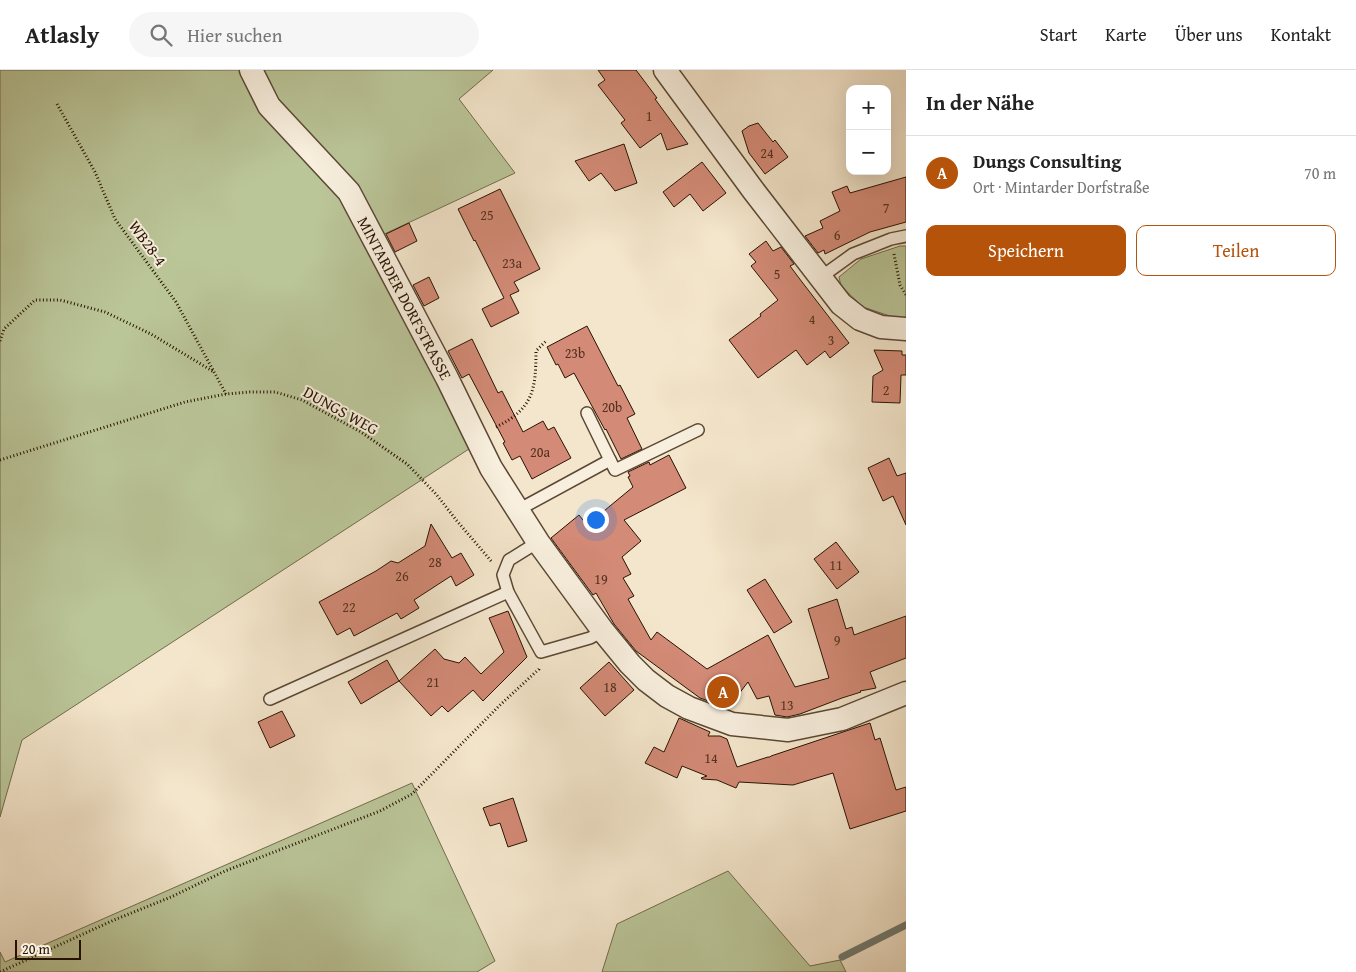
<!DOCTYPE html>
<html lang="de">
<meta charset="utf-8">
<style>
:root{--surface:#fff;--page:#f6f6f6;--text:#222;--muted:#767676;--line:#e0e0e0;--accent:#b45309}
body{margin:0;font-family:"Gentium Book Plus",serif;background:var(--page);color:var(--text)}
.controls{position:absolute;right:15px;top:15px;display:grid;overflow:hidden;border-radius:10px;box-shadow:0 5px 20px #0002}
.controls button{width:45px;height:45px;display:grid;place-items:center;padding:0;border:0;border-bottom:1px solid var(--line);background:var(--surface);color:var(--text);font:25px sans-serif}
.scale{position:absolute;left:15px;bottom:12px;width:66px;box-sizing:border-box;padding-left:5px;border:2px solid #281301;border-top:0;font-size:14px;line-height:18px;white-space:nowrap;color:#281301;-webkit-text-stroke:4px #f8efde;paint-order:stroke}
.you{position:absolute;left:595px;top:449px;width:18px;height:18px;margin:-12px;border:4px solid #fff;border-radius:50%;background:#1a73e8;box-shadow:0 0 0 8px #1a73e833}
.badge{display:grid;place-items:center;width:32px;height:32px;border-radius:50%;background:var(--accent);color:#fff;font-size:16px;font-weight:700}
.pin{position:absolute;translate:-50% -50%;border:2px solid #fff;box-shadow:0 1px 5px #0006}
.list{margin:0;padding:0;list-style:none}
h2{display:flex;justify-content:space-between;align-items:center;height:65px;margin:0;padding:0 20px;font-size:21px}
h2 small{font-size:16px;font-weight:400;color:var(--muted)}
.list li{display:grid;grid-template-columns:32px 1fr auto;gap:15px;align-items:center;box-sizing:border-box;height:75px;padding:0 20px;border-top:1px solid var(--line)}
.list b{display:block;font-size:19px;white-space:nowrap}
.list p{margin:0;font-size:16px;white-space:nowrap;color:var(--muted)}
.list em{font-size:16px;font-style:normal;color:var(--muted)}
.actions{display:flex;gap:10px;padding:15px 20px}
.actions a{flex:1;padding:11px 0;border:1px solid var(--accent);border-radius:10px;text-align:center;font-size:18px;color:var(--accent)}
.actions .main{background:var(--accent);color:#fff}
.icon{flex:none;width:28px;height:28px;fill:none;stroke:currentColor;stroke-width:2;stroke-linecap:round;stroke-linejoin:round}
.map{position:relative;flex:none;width:906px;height:902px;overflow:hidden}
header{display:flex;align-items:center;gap:30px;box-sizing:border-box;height:70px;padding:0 25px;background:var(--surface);border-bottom:1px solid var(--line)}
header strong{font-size:24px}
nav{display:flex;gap:28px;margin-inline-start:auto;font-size:18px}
.search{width:350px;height:45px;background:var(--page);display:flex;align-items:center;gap:12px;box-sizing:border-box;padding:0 18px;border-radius:28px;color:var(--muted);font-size:19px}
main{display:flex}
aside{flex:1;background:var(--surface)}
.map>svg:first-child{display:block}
.green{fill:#bac598;stroke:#716c4c}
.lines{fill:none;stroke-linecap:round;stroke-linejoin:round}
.stream{stroke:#6f7a72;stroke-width:7}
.building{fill:#d38a76;stroke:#281301}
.lane-casing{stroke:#5b4834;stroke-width:14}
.street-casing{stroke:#5b4834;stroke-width:25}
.path{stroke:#281301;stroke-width:3;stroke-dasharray:1 2.5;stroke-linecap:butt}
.lane{stroke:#f8efde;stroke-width:11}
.street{stroke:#f8efde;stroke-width:22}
.labels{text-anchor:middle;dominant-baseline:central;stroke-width:4;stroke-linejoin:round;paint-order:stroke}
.number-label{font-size:14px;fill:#53311e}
.street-label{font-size:16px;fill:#281301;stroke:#f8efde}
</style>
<header>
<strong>Atlasly</strong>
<div class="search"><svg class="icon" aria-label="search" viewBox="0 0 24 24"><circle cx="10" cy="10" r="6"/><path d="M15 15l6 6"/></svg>Hier suchen</div>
<nav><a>Start</a><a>Karte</a><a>Über uns</a><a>Kontakt</a></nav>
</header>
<main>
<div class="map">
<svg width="906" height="902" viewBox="0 0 906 902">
<rect width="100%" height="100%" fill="#f4e6cc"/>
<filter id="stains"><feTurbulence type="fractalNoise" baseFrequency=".004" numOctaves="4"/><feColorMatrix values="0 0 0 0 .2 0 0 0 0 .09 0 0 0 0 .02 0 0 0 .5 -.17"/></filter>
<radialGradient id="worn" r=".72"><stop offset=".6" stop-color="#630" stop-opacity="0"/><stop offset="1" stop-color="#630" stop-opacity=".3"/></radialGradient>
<g class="green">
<path d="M0 0H493L459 29 515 103 378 167 472 377 22 670 0 747Z"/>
<path d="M900 176H906V249L896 248 863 237 841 216 839 207 861 189Z"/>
<path d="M412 713 495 891 477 902H0V882L5 892Z"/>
<path d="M728 801 810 896 840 890 846 902H602L617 854Z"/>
</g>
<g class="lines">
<path class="stream" d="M842 887 906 855"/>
</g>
<g class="building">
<path d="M598 0H636L657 28 655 29 688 74 667 80 661 63 640 78 621 53 625 50 598 15 605 10Z"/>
<path d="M758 53 773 72 775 70 788 87 765 104 749 83 742 61 749 56Z"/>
<path d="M624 74 637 113 615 121 601 103 589 111 575 91Z"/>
<path d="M702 92 726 123 703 141 690 124 674 137 663 122Z"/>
<path d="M906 107V152L870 162 825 184 824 180 818 183 805 166 823 158 820 151 840 141 832 122 847 116 850 123Z"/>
<path d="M500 119 540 199 514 212 519 221 510 225 519 243 491 257 482 239 504 228 475 170 474 171 458 139Z"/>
<path d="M409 153 417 171 395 182 386 164Z"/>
<path d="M766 171 773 181 781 177 794 194 790 196 802 212 849 273 830 288 825 281 807 295 796 280 758 308 729 270 761 246 760 244 778 230 751 196 756 192 749 184Z"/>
<path d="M429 207 439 228 424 236 413 215Z"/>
<path d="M587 256 618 316 620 315 635 344 627 348 642 379 621 389 606 359 605 360 574 303 565 308 558 294 556 295 547 277Z"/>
<path d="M472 269 498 323 502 321 523 362 543 351 548 360 554 357 571 388 532 409 520 386 512 390 503 373 505 372 469 304 462 308 448 281Z"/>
<path d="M874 280 902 281V285H906V305H901L900 333 872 332 873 306 883 300Z"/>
<path d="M669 385 686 418 624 450 641 471 622 487 631 504 623 508 634 526 628 529 651 570 657 562 707 599 768 565 795 617 829 608 808 539 837 529 846 559 852 557 854 565 906 546V588L870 602 876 618 860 621 861 622 842 628 800 644 787 647 775 645 769 626 757 629 748 612 728 638 700 628 636 581 614 554 596 523 593 525 551 468 579 445 587 455 633 417 628 407 630 406 628 402 649 392 650 395Z"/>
<path d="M889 388 897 406 906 403V455L893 426 883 431 868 398Z"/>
<path d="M431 454 452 488 461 483 474 505 456 516 451 506 414 530 419 538 401 549 397 543 354 566 350 558 337 565 319 532 376 501 391 491 398 493 425 476Z"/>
<path d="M836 472 859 502 837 519 814 489Z"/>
<path d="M765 509 792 552 774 563 747 520Z"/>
<path d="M508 541 527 587 483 631 473 620 448 642 442 636 431 646 399 611 361 634 348 612 387 590 399 611 435 579 444 589 459 593 465 587 481 604 504 582 489 548Z"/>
<path d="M609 592 634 620 605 646 580 618Z"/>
<path d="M282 641 295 666 270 678 258 652Z"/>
<path d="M679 648 710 662 708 666H720L727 669 737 697 768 687H770L771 686 870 653 875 670 880 668 896 720 906 717V741L850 759 833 703 793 715 739 712 736 718 717 710 702 709 701 708 707 706 682 696 677 708 645 693 654 677 664 682Z"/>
<path d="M513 728 527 771 508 777 500 753 490 756 483 738Z"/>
</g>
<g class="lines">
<g class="lane-casing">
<g id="lane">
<path d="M821 207 853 184 891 169 906 166"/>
<path d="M587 343 610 390"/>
<path d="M518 440 610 390 615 400 698 360"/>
<path d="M538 472 509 490 503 505 508 522 541 582 590 568 603 561"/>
<path d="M270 629 508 522"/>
</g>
</g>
<g class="street-casing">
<g id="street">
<path d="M251 0 269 36 349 122 447 308 491 398 538 472 603 561 630 594 646 610 667 626 689 638 732 654 788 660 842 649 906 623"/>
<path d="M665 0 753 120 841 234 860 249 881 257 906 259"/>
</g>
</g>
<g class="path">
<path d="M57 34 95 102 115 149 176 232 226 324"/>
<path d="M894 184 900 215 906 225"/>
<path d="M0 271 4 259 35 230H60L105 242 151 264 214 302"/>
<path d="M496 357C533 339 536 320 536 281L547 270"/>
<path d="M0 390 185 332 226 324 250 322H275L302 330 361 362 407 394 436 424 457 451 492 492"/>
<path d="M0 902 114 850 171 827 225 801 380 741 412 724 499 636 539 599V597"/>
</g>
<use href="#lane" class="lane"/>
<use href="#street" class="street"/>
</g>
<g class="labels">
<g class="number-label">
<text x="649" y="46">1</text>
<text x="767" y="83">24</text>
<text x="886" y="138">7</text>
<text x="487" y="145">25</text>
<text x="837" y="165">6</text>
<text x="512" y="193">23a</text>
<text x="777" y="204">5</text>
<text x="812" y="249">4</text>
<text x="831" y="270">3</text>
<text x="575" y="283">23b</text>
<text x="886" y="320">2</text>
<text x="612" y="337">20b</text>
<text x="540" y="382">20a</text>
<text x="435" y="492">28</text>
<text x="836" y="495">11</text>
<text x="402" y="506">26</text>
<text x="601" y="509">19</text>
<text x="349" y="537">22</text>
<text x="837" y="570">9</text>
<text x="433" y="612">21</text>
<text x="610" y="617">18</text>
<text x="787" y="635">13</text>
<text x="711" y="688">14</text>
</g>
<g class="street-label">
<text transform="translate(148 173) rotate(54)">WB28-4</text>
<text transform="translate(405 228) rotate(62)">MINTARDER DORFSTRASSE</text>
<text transform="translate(341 340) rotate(29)">DUNGS WEG</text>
</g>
</g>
<rect width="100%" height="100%" filter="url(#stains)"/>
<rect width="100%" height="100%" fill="url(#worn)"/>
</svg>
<div class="controls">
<button>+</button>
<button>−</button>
</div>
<div class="scale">20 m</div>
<div class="you"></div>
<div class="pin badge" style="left:723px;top:622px">A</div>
</div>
<aside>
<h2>In der Nähe<small></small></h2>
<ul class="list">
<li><span class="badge">A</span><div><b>Dungs Consulting</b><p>Ort · Mintarder Dorfstraße</p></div><em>70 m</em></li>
</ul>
<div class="actions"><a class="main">Speichern</a><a>Teilen</a></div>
</aside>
</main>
